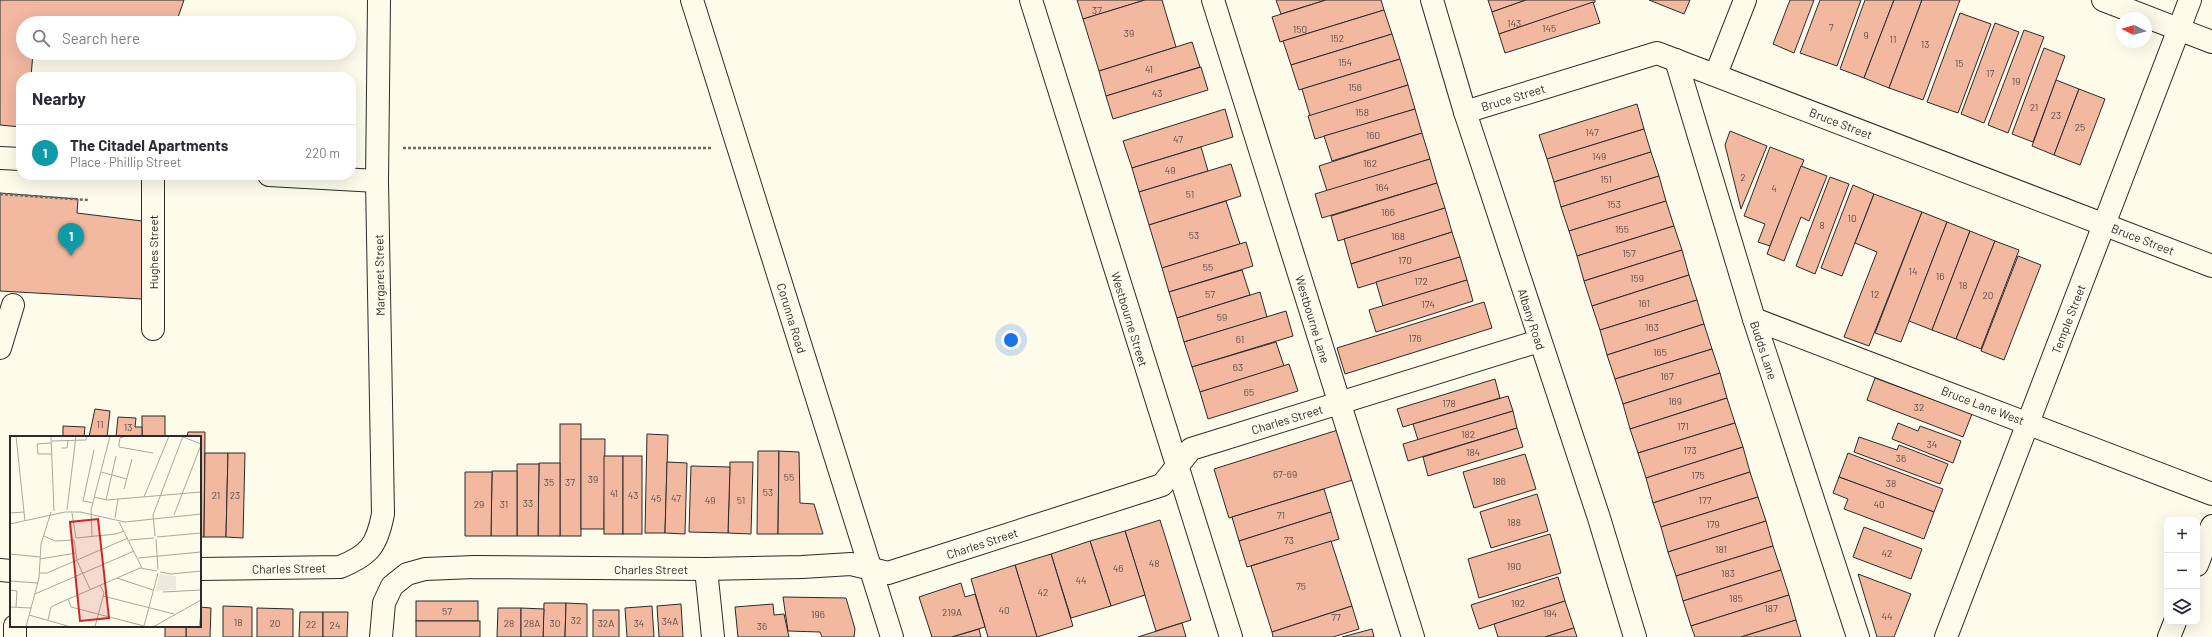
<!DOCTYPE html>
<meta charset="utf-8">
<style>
:root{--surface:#fff;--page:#f7f7f7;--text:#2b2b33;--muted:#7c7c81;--line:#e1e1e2;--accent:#ea580c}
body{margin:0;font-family:Barlow,sans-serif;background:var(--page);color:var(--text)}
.controls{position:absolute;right:12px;bottom:12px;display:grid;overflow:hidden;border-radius:8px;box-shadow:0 4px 16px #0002}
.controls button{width:36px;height:36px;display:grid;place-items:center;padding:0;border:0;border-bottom:1px solid var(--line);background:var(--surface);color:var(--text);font:20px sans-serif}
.compass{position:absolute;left:2116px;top:12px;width:36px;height:36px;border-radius:50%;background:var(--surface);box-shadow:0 4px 16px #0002;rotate:276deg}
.you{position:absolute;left:1011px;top:340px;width:14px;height:14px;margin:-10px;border:3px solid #fff;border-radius:50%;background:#1a73e8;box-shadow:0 0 0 6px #1a73e833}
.badge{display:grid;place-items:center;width:26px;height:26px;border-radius:50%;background:var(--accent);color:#fff;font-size:13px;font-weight:700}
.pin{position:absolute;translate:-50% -33px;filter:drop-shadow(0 1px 2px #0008)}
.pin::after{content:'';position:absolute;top:21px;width:14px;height:12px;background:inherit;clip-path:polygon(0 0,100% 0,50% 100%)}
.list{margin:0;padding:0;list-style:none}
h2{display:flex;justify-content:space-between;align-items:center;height:52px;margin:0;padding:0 16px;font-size:17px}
h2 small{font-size:13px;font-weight:400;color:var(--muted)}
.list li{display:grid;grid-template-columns:26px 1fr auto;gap:12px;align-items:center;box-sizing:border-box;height:56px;padding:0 16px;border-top:1px solid var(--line)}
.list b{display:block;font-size:15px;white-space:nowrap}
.list p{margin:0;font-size:13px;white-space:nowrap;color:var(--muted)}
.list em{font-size:13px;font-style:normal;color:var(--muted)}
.icon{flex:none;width:22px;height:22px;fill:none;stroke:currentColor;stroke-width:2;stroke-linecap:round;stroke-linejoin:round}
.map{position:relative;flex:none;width:2212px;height:637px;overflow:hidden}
.search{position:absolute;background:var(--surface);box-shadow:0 4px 16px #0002;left:16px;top:16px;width:340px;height:44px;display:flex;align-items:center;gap:10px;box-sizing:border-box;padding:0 14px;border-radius:22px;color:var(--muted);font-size:15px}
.panel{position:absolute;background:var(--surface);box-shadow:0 4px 16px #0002;left:16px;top:72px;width:340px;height:108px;border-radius:16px}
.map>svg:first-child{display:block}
.building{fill:#f2b8a0;stroke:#2b2b2b}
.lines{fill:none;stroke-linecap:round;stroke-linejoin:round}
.minor-casing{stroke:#2b2b2b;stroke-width:24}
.path{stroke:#6a6964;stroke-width:2.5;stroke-dasharray:3 2;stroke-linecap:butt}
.minor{stroke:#fdfbea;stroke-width:22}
.labels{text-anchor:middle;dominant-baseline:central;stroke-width:3;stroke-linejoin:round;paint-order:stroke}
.number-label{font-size:10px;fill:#5d4e48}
.street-label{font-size:12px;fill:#2b2b2b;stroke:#fdfbea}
.inset-road{fill:none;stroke:#a9a89e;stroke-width:1}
.view{fill:#c62828;fill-opacity:0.15;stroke:#c62828;stroke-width:2}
.inset-edge{fill:none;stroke:#2b2b2b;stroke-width:2}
</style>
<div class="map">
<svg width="2212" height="637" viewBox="0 0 2212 637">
<rect width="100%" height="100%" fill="#fdfbea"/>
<g class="building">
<path d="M0 0H184L176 23H23V53H33L31 77H21V127L0 125Z"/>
<path d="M1077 0H1145L1083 19Z"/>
<path d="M1145 0H1162L1176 47 1099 71 1083 19Z"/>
<path d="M1276 0H1326L1281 14Z"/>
<path d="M1326 0H1381L1384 10 1280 42 1272 17Z"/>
<path d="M1488 0H1526L1492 12Z"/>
<path d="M1526 0H1595V2L1499 34 1492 12Z"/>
<path d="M1649 0H1690L1684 14Z"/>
<path d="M1790 0H1814L1794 53 1773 44Z"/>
<path d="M1820 0H1861L1837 66 1800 53Z"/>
<path d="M1865 0H1894L1864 78 1840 69Z"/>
<path d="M1894 0H1922L1889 88 1864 78Z"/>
<path d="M1922 0H1960L1923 100 1889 88Z"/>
<path d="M1593 2 1600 23 1505 53 1499 34Z"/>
<path d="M1384 10 1392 34 1291 65 1283 41Z"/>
<path d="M1960 13 1991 24 1958 113 1927 102Z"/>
<path d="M1995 23 2019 32 1984 123 1961 114Z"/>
<path d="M2024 30 2044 37 2008 133 1988 125Z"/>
<path d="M1392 34 1400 59 1299 90 1291 65Z"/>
<path d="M1192 42 1200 67 1106 96 1099 71Z"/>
<path d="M2044 48 2065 56 2033 142 2012 134Z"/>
<path d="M1400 59 1408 85 1310 116 1302 89Z"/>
<path d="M1201 67 1208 90 1113 119 1106 96Z"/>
<path d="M2056 80 2079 89 2054 155 2032 146Z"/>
<path d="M1408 85 1415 109 1315 139 1308 116Z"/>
<path d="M2079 89 2105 99 2080 165 2054 155Z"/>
<path d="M1637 104 1644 129 1547 159 1539 135Z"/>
<path d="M1225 109 1233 137 1132 168 1123 141Z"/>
<path d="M1415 109 1422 133 1332 161 1324 136Z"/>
<path d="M1644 129 1651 152 1554 182 1547 159Z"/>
<path d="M1730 131 1767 146 1741 209 1725 145Z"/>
<path d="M1422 133 1430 159 1327 191 1319 166Z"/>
<path d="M1201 147 1208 171 1139 192 1132 168Z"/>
<path d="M1770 147 1804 160 1770 246 1758 242 1765 224 1744 216Z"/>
<path d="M1651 152 1659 176 1561 207 1554 182Z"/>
<path d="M1430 159 1437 183 1322 218 1315 194Z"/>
<path d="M1231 164 1241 196 1149 225 1139 192Z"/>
<path d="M1801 166 1827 176 1809 221 1801 217 1784 261 1767 254Z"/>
<path d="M1659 176 1666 201 1569 231 1561 207Z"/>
<path d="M1830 177 1849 184 1815 274 1796 266Z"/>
<path d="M1437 183 1445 208 1338 241 1331 216Z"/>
<path d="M1853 185 1874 194 1842 276 1821 268Z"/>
<path d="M0 193 78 199 77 213 142 221V299L0 291Z"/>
<path d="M1874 194 1922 212 1869 346 1844 337 1877 252 1855 243Z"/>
<path d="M1226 201 1240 244 1162 268 1149 225Z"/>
<path d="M1666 201 1674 226 1577 256 1569 231Z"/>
<path d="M1445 208 1452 232 1351 264 1344 239Z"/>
<path d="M1922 212 1947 222 1901 342 1875 333Z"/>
<path d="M1947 222 1970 231 1932 330 1909 321Z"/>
<path d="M1674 226 1682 250 1584 281 1577 256Z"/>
<path d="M1970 231 1995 241 1956 339 1932 330Z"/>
<path d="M1452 232 1460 257 1358 288 1351 264Z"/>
<path d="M1995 241 2019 250 1981 349 1956 339Z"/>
<path d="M1246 242 1253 266 1169 292 1162 268Z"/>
<path d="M1682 250 1689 275 1592 306 1584 281Z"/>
<path d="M2018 256 2041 265 2004 360 1981 351Z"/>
<path d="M1460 257 1467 280 1383 306 1376 282Z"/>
<path d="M1242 270 1250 295 1177 318 1169 292Z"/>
<path d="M1689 275 1697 300 1600 330 1592 306Z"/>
<path d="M1467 280 1473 301 1376 332 1369 310Z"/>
<path d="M1260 292 1267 317 1184 342 1177 318Z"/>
<path d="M1697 300 1704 324 1607 355 1600 330Z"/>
<path d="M1484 302 1492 328 1345 374 1337 348Z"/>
<path d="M1286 311 1293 336 1192 367 1184 342Z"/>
<path d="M1704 324 1712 349 1615 379 1607 355Z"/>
<path d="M1276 342 1284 366 1200 392 1192 367Z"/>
<path d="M1712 349 1720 373 1623 404 1615 379Z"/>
<path d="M1289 364 1298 391 1208 419 1200 392Z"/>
<path d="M1720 373 1727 398 1630 429 1623 404Z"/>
<path d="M1875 378 1972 414 1963 437 1867 400Z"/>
<path d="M1495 379 1500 398 1403 427 1397 409Z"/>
<path d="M1508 396 1513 411 1418 440 1413 424Z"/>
<path d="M1727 398 1735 423 1638 453 1630 429Z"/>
<path d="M95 409 110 411 107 437H89Z"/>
<path d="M1513 411 1517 428 1408 461 1403 444Z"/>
<rect x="142" y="416" width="23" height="21"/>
<path d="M118 417 136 418 135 427H142V437H116Z"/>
<path d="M1735 423 1743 447 1646 478 1638 453Z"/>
<path d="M1898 423 1918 431 1920 426 1961 441 1953 463 1892 439Z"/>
<rect x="560" y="424" width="21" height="112"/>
<path d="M63 426 85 427 84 437H63Z"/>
<path d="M1517 428 1523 447 1428 476 1423 457Z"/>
<path d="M1341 429 1356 479 1229 518 1214 469Z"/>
<path d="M188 432H205L204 537H200V437H187Z"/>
<path d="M647 434 668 435 665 533H645Z"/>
<path d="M1859 437 1897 450 1899 445 1948 464 1940 484 1854 452Z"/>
<path d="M581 439H605L604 529H581Z"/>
<path d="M1743 447 1750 472 1653 503 1646 478Z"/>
<path d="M758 451H779L778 534H757Z"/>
<path d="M779 451 799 452 800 503 814 504 823 534H778Z"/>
<path d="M205 453H228L226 537H204Z"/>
<path d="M228 453H245L243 538 226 537Z"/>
<path d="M1848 453 1943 489 1934 512 1839 477Z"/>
<path d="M1525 454 1536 489 1474 508 1463 472Z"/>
<rect x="604" y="456" width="19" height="78"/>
<rect x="623" y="456" width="19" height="78"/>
<path d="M667 462 687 463 685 534 665 533Z"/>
<path d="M730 462H753L751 534 728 533Z"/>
<path d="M539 463H560V536H538Z"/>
<path d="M517 464H539L538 536H517Z"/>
<path d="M691 466 730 467 728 533 689 532Z"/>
<path d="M492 471H517V536H491Z"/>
<path d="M465 472H492L491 536H465Z"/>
<path d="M1750 472 1758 497 1661 527 1653 503Z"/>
<path d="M1839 477 1934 512 1924 539 1844 509 1848 499 1833 493Z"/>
<path d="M1324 489 1331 512 1239 541 1232 517Z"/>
<path d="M1537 494 1548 531 1491 548 1480 512Z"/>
<path d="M1758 497 1766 521 1668 552 1661 527Z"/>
<path d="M1331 512 1339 539 1247 567 1239 541Z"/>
<path d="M1160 520 1191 620 1156 631 1125 531Z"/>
<path d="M1766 521 1773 546 1676 576 1668 552Z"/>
<path d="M1864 527 1922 549 1911 579 1853 557Z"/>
<path d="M1125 531 1145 595 1111 606 1090 541Z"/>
<path d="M1550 534 1561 573 1479 598 1468 559Z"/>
<path d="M1090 541 1111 606 1071 618 1051 554Z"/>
<path d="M1331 541 1352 606 1272 632 1251 566Z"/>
<path d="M1773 546 1781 570 1683 601 1676 576Z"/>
<path d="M1051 554 1073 626 1037 637 1015 565Z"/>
<path d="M1015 565 1037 637H988L971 579Z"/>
<path d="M1781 570 1789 595 1691 626 1683 601Z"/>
<path d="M1858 574 1911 594 1894 637H1877Z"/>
<path d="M1558 577 1565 601 1479 629 1471 605Z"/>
<path d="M961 583 965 597 975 594 985 627 952 637H932L919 597Z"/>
<path d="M1789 595 1796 620 1741 637H1695L1691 626Z"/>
<path d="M783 597 846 598 855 629 854 637H822L820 632 788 631Z"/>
<rect x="416" y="601" width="62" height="20"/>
<path d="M1565 601 1574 628 1545 637H1498L1494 624Z"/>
<path d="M544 603H566L565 637H543Z"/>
<path d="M566 603 587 604V637H565Z"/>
<path d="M681 604 683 637H659L657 606Z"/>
<path d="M773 604 774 615 784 614 789 637H738L735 607Z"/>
<path d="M223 606 252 607V637H223Z"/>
<path d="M652 606 654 637H627L625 608Z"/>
<path d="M1352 606 1359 629 1333 637H1273L1272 632Z"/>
<path d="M200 607 211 608 210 637H186V626H200Z"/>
<path d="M257 608 293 609V637H257Z"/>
<path d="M498 608H521V637H497Z"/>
<path d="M521 608 544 609 543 637H521Z"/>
<rect x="593" y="610" width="26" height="27"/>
<path d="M300 612H323V637H299Z"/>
<path d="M323 612H348L347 637H323Z"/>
<path d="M1796 620 1801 637H1741Z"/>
<rect x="416" y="621" width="64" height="16"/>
<path d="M1182 623 1186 637H1138Z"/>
<rect x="165" y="626" width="21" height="11"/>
<path d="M1574 628 1577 637H1545Z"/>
<path d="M979 629 981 637H952L976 630Z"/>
<path d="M1372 629 1374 637H1342Z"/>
</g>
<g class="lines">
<g class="minor-casing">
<g id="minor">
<path d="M692 0 892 637"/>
<path d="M1031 0 1231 637"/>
<path d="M1213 0 1413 637"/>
<path d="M1432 0 1465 112 1599 518 1635 637"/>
<path d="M2103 0 2212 42"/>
<path d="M1676 60 1754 319 1858 637"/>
<path d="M1716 74 1745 0"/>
<path d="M1465 112 1657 53 2212 266"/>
<path d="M0 158 21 159"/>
<path d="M153 175V329"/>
<path d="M269 175 377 181"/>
<path d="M1754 319 2212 494"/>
<path d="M0 348 13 305"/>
<path d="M2197 565 2212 526"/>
<path d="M200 569 340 567C370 555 377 545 383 514L377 181 379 0"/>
<path d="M706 569 713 637"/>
<path d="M0 570 11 571"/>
<path d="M15 626V637"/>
<path d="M381 637 384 603 392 586 407 574 425 569 474 567 706 569 802 567 851 564 888 573 1162 485 1191 449 1539 341"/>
<path d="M1946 637 2190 0"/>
<path d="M2169 637 2175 622"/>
</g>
</g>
<g class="path">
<path d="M403 148H712"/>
<path d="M0 194 88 200"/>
</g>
<use href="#minor" class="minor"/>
</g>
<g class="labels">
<g class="number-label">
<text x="1097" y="10">37</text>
<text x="1514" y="23">143</text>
<text x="1831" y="27">7</text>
<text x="1549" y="28">145</text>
<text x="1300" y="29">150</text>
<text x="1129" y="33">39</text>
<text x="1866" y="35">9</text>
<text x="1337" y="38">152</text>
<text x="1893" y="39">11</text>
<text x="1925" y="44">13</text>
<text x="1345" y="62">154</text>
<text x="1959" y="63">15</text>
<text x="1149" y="69">41</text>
<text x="1990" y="73">17</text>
<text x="2016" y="81">19</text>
<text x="1355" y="87">156</text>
<text x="1157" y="93">43</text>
<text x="2034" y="107">21</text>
<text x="1362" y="112">158</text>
<text x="2056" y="115">23</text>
<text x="2080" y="127">25</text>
<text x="1592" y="132">147</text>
<text x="1373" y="135">160</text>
<text x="1178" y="139">47</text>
<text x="1599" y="156">149</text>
<text x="1370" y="163">162</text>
<text x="1170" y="170">49</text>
<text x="1743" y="177">2</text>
<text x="1606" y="179">151</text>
<text x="1382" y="187">164</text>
<text x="1774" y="188">4</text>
<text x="1190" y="194">51</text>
<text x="1614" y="204">153</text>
<text x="1388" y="212">166</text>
<text x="1852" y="218">10</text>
<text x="1822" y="225">8</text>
<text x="1622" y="229">155</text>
<text x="1194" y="235">53</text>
<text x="1398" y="236">168</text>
<text x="1629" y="253">157</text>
<text x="1405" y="260">170</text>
<text x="1208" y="267">55</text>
<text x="1913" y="271">14</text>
<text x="1940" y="276">16</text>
<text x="1637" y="278">159</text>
<text x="1421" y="281">172</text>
<text x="1963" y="285">18</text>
<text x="1210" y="294">57</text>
<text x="1875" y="294">12</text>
<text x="1988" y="295">20</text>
<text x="1644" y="303">161</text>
<text x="1428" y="304">174</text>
<text x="1222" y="317">59</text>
<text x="1652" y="327">163</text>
<text x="1415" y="338">176</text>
<text x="1240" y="339">61</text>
<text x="1660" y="352">165</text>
<text x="1238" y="367">63</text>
<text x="1667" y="376">167</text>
<text x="1249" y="392">65</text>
<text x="1675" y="401">169</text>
<text x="1449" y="403">178</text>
<text x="1919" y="407">32</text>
<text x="100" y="424">11</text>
<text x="1683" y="426">171</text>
<text x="128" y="427">13</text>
<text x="1468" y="434">182</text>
<text x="1932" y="444">34</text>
<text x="1690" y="450">173</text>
<text x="1473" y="452">184</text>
<text x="1901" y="458">36</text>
<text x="1285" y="474">67-69</text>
<text x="1698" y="475">175</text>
<text x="789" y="477">55</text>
<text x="593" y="479">39</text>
<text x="1499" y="481">186</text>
<text x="549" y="482">35</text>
<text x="570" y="482">37</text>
<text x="1891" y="483">38</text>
<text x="768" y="492">53</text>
<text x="614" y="493">41</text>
<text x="216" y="495">21</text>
<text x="235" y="495">23</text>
<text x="633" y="495">43</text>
<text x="656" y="498">45</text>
<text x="676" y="498">47</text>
<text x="710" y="500">49</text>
<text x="741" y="500">51</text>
<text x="1705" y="500">177</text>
<text x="528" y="503">33</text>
<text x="479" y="504">29</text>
<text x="504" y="504">31</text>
<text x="1879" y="504">40</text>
<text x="1281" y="515">71</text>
<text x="1514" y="522">188</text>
<text x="1713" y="524">179</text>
<text x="1289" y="540">73</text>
<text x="1721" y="549">181</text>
<text x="1887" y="553">42</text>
<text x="1154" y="563">48</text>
<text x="1514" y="566">190</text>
<text x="1118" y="568">46</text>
<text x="1728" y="573">183</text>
<text x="1081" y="580">44</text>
<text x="1301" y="586">75</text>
<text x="1043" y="592">42</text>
<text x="1736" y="598">185</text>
<text x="1518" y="603">192</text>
<text x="1771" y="608">187</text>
<text x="1004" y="610">40</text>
<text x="447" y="611">57</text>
<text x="952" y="612">219A</text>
<text x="1550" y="613">194</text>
<text x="818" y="614">196</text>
<text x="1887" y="616">44</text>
<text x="1336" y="617">77</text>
<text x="576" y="620">32</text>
<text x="670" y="621">34A</text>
<text x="238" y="622">18</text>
<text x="275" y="623">20</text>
<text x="509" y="623">28</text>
<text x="532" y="623">28A</text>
<text x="555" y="623">30</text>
<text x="606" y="623">32A</text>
<text x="639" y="623">34</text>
<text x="311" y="624">22</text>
<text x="335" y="625">24</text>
<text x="762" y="626">36</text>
</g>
<g class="street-label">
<text transform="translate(1513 97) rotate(-17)">Bruce Street</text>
<text transform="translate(1841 123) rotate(21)">Bruce Street</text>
<text transform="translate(2143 239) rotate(21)">Bruce Street</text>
<text transform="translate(153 252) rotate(-90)">Hughes Street</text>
<text transform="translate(379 275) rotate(-91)">Margaret Street</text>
<text transform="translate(792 318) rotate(73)">Corunna Road</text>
<text transform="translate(1130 319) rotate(73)">Westbourne Street</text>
<text transform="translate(1313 319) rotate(73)">Westbourne Lane</text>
<text transform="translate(1532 319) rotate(72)">Albany Road</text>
<text transform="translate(2068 319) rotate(-69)">Temple Street</text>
<text transform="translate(1764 350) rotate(72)">Budds Lane</text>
<text transform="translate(1983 405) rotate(21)">Bruce Lane West</text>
<text transform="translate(1287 419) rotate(-17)">Charles Street</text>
<text transform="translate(982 543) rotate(-18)">Charles Street</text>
<text transform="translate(289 568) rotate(-1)">Charles Street</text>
<text x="651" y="569">Charles Street</text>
</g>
</g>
<g transform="translate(10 436)">
<rect width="191" height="191" fill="#fdfbea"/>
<path d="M150 138 166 140V154L145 155Z" fill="#ecebdb"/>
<path class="inset-road" d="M6 0 15 85M41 0 44 75M173 1 191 8M42 5 76 4 77 0M41 7 27 8 28 18H42M109 8V11L143 17M109 8 110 2 116 0M51 12H57L58 5M91 36 117 43M114 53 122 23M84 61 97 64 191 56M134 61 159 0M96 64 106 20M83 67 73 65 84 14M57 74 66 0M0 77 14 76M62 77 66 102 106 98 114 95M164 79 191 9M105 82 108 63M109 86 132 132M0 88 55 76H70L115 86 191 78M34 100 45 105 64 104 67 125 80 153M145 100 143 79 173 0M82 101 81 74 100 0M147 101 191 97M146 103 148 134M119 104 144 102M0 118 30 121M128 122 191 116M30 123 66 117M150 136 161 138 191 135M30 137H37L118 102M107 142 143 154M0 145 28 147M0 154 7 155 6 171M153 156 191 154M25 158 124 115M93 160 164 178M58 163 61 171 134 190M0 171 21 172M19 179 61 191M38 184 41 171 47 168 130 132 147 135M134 190 148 137M16 191 29 142 31 108 41 76M85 191 94 157 90 149M143 191 191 164M189 191 191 177"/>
<path class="view" d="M88 83 99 182 70 185 60 86Z"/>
<rect width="191" height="191" class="inset-edge"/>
</g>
</svg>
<div class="controls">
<button>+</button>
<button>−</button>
<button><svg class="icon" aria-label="layers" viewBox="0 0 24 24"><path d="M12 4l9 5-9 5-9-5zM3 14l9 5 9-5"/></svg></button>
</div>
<svg class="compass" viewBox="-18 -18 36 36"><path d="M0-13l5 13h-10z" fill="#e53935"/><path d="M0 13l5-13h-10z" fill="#7c7c81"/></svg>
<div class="you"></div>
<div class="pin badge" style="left:71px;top:256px;background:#0f9aa8">1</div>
<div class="search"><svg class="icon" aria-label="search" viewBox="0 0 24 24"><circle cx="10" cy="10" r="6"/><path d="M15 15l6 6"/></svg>Search here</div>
<section class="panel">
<h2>Nearby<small></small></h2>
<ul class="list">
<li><span class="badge" style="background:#0f9aa8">1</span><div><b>The Citadel Apartments</b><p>Place · Phillip Street</p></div><em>220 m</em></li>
</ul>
</section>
</div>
